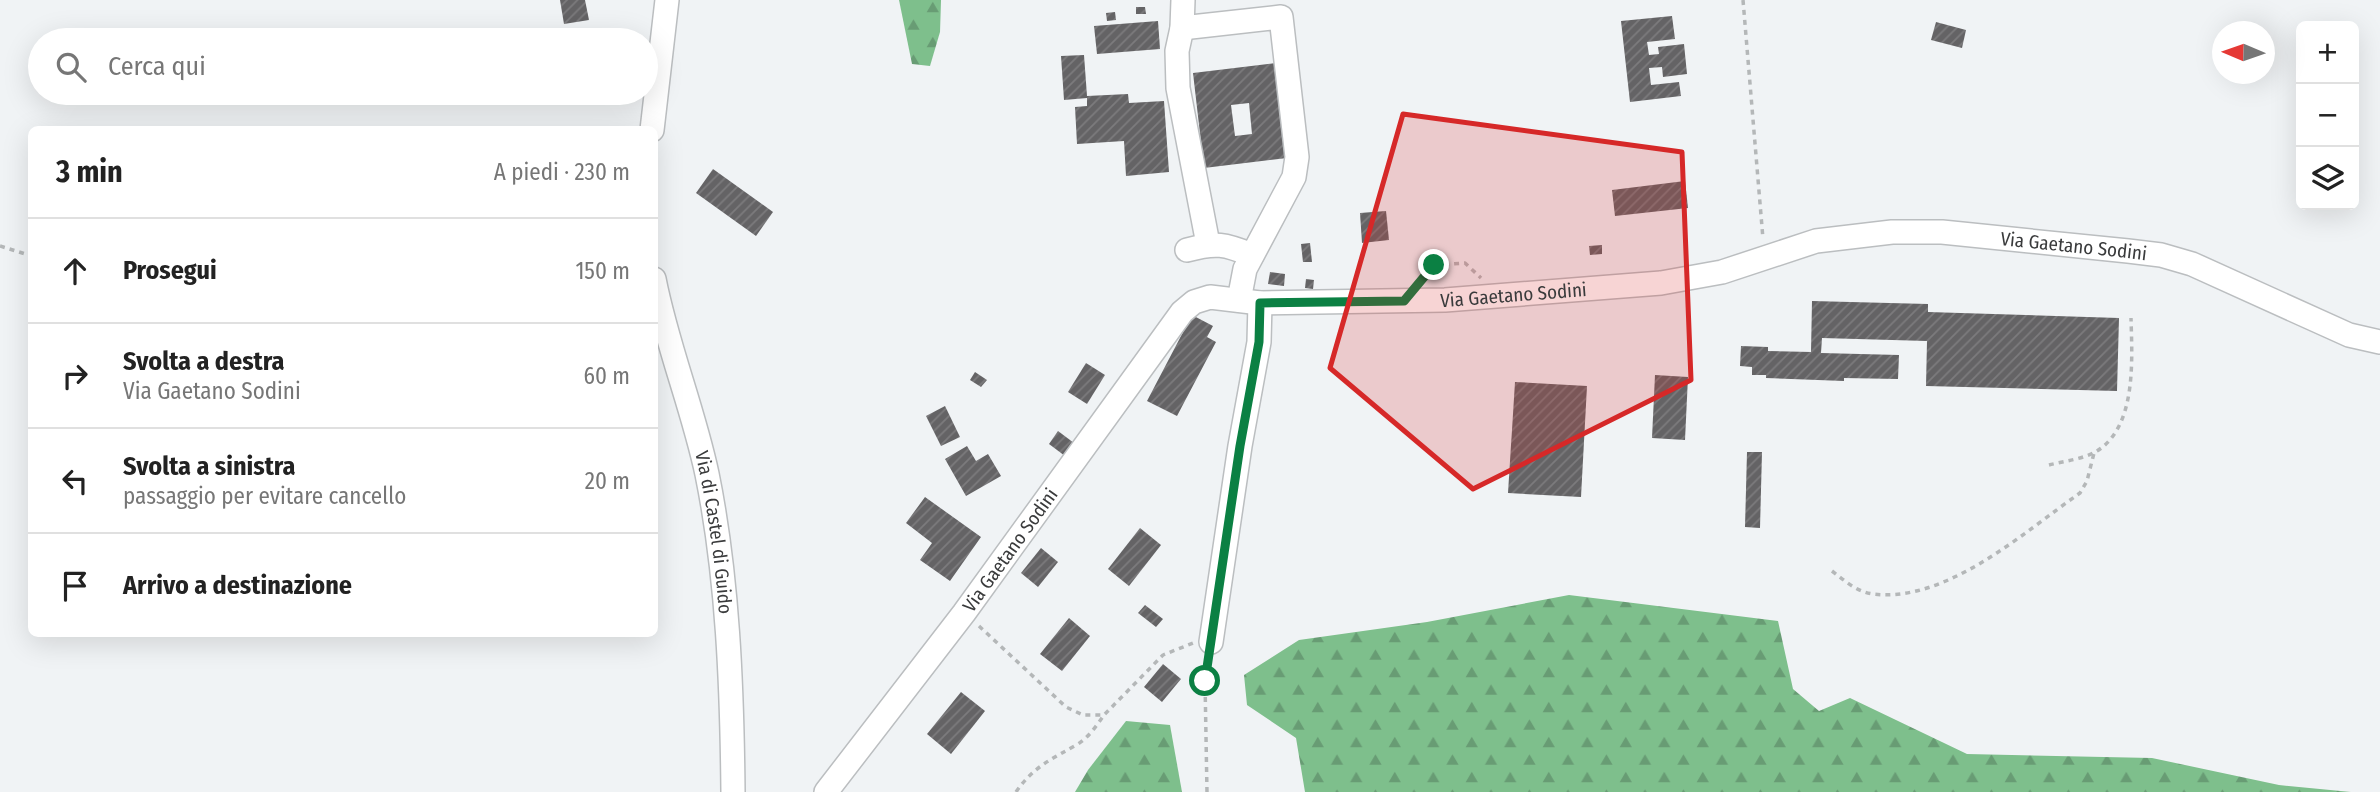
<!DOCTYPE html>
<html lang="it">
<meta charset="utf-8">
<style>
:root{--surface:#fff;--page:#f6f6f6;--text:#222;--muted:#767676;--line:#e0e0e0}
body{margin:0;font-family:"Fira Sans Condensed",sans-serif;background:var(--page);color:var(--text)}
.controls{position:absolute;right:21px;top:21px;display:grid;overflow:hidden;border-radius:10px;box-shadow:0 7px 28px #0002}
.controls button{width:63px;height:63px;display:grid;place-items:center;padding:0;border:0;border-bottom:2px solid var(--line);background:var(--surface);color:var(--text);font:35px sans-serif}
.compass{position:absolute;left:2212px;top:21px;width:63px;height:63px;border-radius:50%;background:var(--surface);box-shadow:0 7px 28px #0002;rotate:272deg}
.stop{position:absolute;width:21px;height:21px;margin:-16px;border:5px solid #0b8043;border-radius:50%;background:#fff}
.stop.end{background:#0b8043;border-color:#fff;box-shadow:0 2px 7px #0008}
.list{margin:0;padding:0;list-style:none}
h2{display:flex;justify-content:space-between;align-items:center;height:91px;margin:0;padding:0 28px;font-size:30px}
h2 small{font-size:23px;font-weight:400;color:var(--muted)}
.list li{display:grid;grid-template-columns:46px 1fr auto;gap:21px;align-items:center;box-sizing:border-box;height:105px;padding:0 28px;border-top:2px solid var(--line)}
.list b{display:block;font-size:26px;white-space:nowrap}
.list p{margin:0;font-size:23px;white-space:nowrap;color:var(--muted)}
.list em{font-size:23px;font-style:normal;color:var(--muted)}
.icon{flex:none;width:38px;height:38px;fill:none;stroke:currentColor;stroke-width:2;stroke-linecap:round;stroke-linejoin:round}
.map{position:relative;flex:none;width:2380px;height:792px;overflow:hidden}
.search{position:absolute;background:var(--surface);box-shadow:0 7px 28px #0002;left:28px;top:28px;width:630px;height:77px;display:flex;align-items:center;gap:18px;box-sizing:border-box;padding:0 24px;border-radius:38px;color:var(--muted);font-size:26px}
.panel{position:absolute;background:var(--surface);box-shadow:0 7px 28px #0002;left:28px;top:126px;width:630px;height:511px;border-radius:10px}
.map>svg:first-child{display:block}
.forest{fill:url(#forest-firs)}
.building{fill:url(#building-hatch);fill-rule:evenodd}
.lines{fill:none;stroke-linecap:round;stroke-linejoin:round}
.minor-casing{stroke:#bbbec0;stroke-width:26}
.path{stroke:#b4b7b8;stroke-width:3.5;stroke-dasharray:5 5;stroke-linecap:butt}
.minor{stroke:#fff;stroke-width:23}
.route{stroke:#0b8043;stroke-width:9}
.marked{fill:#d62828;fill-opacity:0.2;stroke:#d62828;stroke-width:5;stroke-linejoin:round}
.labels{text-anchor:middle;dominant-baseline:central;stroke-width:7;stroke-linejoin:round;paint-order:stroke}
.street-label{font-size:19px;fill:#3a3b3c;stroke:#fff}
</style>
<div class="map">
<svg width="2380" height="792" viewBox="0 0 2380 792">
<defs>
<pattern id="forest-firs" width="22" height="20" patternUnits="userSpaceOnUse" patternTransform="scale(1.75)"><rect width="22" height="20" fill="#7ebf8c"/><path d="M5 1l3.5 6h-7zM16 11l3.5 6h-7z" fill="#689c74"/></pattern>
<pattern id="building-hatch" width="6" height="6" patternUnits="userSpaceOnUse" patternTransform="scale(1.75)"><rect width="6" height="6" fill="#646365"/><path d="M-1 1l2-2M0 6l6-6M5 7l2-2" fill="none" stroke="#7c7b7d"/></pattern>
</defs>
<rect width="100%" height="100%" fill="#f0f3f5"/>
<g class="forest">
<path d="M899 0H941L940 32 930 66 912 64Z"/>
<path d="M1569 595 1778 621 1793 689 1819 711 1850 698 1967 754 2152 758 2279 785 2351 792H1305L1296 738 1247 705 1244 675 1299 640 1427 622Z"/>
<path d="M1126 721 1170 725 1182 792H1075L1088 770Z"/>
</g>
<g class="building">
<path d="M560 0H585L589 20 564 24Z"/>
<path d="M1136 7H1145L1146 14H1136Z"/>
<path d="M1115 12 1116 20 1107 21 1106 13Z"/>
<path d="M1672 16 1675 39 1647 42 1649 55 1659 54 1658 47 1684 44 1687 74 1663 77 1662 67 1649 68 1651 85 1679 82 1681 96 1630 102 1621 21Z"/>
<path d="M1158 21 1160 49 1097 54 1094 26Z"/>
<path d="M1936 22 1966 30 1962 48 1931 40Z"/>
<path d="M1084 55 1087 96 1128 94 1129 103 1164 101 1169 172 1126 176 1124 141 1077 144 1075 107 1087 106V98L1064 100 1061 56Z"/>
<path d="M1276 63 1287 158 1204 168 1193 73ZM1249 103 1252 134 1235 136 1231 105Z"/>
<path d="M713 169 773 212 756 236 696 193Z"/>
<path d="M1685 181 1688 208 1615 216 1612 190Z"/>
<path d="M1386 211 1389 240 1362 243 1360 213Z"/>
<path d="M1310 243 1312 262H1303L1301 244Z"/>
<path d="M1602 245V254L1590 255 1589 246Z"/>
<path d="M1270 272 1285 274 1284 286 1268 284Z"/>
<path d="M1306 279 1314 280 1313 289 1305 288Z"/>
<path d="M1812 301 1928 304V312L2119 318 2117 391 1926 386 1927 341 1822 338 1821 353 1899 355 1898 379 1844 378V381L1766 378V375H1752V367L1740 366 1741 346 1768 347V351L1811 352Z"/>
<path d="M1192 315 1213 326 1207 337 1216 342 1177 416 1147 401Z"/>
<path d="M1086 363 1105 375 1087 404 1068 392Z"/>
<path d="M975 372 987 380 981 387 970 380Z"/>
<path d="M1655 375 1688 377 1685 440 1652 438Z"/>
<path d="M1515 382 1587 386 1581 497 1508 493Z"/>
<path d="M945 406 960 437 941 446 926 416Z"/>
<path d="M1058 431 1074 443 1065 456 1049 444Z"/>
<path d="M967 446 976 461 988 454 1001 476 966 496 945 459Z"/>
<path d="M1747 452H1762L1760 528 1745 527Z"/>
<path d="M925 497 981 537 950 581 920 560 932 543 906 523Z"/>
<path d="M1140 528 1161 545 1129 586 1108 569Z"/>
<path d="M1041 548 1058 562 1038 587 1021 573Z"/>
<path d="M1145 605 1163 619 1156 627 1138 613Z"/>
<path d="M1069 618 1090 636 1062 671 1040 654Z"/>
<path d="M1163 664 1181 679 1162 702 1144 687Z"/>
<path d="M961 692 985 711 951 754 927 734Z"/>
</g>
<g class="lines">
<g class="minor-casing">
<g id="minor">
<path d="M1183 0 1182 28 1177 51 1178 88 1208 244"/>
<path d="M1182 28 1281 17 1297 157 1294 177 1245 269 1239 300"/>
<path d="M652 130 667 0"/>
<path d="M1187 250C1216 242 1225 244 1252 255"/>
<path id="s1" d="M654 279C667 346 693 408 707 474 728 577 732 688 733 792"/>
<path d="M1211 642 1240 446 1259 342 1260 303"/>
<path id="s2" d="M826 792 964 613 1182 312 1194 302 1210 297 1260 303 1445 300 1661 283 1722 272 1816 241 1892 232H1942L2128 251 2161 255 2192 264 2349 335 2380 342"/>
</g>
</g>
<g class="path">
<path d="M1743 0 1763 239"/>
<path d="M0 246 32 256"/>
<path d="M1421 280 1434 265 1465 263 1481 278"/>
<path d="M2049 465C2064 461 2084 459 2097 451 2137 426 2132 359 2131 318"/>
<path d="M1832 571C1845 581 1857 592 1873 594 1947 603 2024 532 2080 493L2087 481 2094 453"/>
<path d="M979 626 1066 707 1083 715H1104L1163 655 1193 643"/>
<path d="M1016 792C1034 766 1052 759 1078 744 1089 737 1097 725 1104 715"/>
<path d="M1207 792 1205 681 1208 660"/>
</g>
<use href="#minor" class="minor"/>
</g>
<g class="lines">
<path class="route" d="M1205 681 1240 446 1259 342 1260 303 1404 301 1434 265"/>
</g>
<path class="marked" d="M1403 114 1682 152 1691 380 1473 489 1330 368Z"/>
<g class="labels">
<g class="street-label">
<text stroke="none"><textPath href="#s2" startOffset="1502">Via Gaetano Sodini</textPath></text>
<text stroke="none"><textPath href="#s2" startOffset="934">Via Gaetano Sodini</textPath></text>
<text stroke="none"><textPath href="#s1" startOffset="261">Via di Castel di Guido</textPath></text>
<text stroke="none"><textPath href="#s2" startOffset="304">Via Gaetano Sodini</textPath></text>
</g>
</g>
</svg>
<div class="controls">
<button>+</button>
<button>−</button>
<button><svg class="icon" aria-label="layers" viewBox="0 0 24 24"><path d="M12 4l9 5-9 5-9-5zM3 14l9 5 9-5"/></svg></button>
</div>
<svg class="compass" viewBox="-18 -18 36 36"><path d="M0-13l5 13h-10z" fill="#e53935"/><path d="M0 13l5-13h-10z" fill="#767676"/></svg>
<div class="stop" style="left:1205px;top:681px"></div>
<div class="stop end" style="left:1434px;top:265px"></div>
<div class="search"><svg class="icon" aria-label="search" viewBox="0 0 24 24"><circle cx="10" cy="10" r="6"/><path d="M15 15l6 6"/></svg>Cerca qui</div>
<section class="panel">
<h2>3 min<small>A piedi · 230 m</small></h2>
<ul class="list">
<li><svg class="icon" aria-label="ahead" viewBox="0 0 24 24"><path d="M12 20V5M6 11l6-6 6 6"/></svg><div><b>Prosegui</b></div><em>150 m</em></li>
<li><svg class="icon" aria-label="right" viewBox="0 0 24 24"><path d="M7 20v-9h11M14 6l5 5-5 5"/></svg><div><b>Svolta a destra</b><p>Via Gaetano Sodini</p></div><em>60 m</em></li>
<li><svg class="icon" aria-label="left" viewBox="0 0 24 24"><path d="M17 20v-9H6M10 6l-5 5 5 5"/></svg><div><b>Svolta a sinistra</b><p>passaggio per evitare cancello</p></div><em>20 m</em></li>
<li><svg class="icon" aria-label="arrive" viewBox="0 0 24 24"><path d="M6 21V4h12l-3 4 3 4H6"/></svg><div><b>Arrivo a destinazione</b></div></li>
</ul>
</section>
</div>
